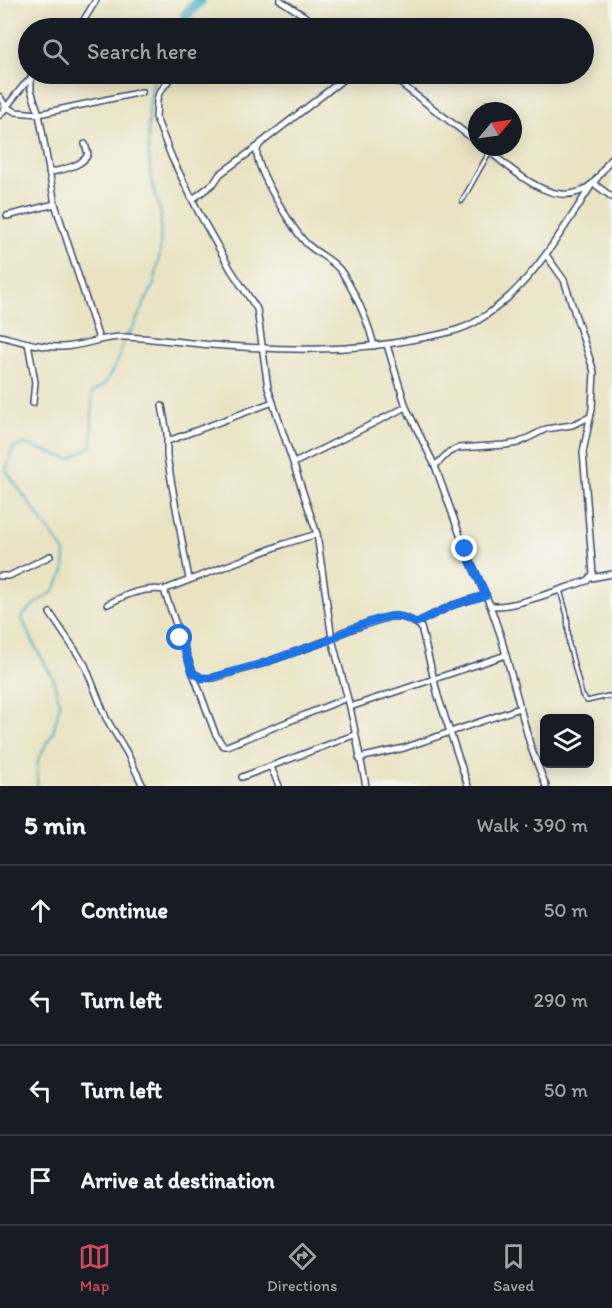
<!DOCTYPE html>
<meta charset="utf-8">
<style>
:root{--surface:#171b24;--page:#242831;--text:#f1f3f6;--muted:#9ea1a6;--line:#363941;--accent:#d1495b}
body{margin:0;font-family:Itim,sans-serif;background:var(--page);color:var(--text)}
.controls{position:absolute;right:18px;bottom:18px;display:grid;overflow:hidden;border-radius:9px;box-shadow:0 3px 15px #0003}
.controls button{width:54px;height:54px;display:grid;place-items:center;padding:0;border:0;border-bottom:2px solid var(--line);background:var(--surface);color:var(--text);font:30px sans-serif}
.compass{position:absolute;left:468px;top:102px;width:54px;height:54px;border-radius:50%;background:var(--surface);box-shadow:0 3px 15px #0003;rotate:61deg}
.stop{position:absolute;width:18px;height:18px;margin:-14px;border:4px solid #1a73e8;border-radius:50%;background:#fff}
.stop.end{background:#1a73e8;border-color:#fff;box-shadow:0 2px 6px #0008}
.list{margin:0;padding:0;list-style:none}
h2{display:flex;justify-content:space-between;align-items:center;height:78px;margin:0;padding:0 24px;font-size:26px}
h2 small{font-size:20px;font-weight:400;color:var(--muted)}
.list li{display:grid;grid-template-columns:39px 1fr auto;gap:18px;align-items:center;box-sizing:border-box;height:90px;padding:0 24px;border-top:2px solid var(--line)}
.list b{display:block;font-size:22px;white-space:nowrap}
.list em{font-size:20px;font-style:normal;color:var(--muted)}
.icon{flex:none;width:33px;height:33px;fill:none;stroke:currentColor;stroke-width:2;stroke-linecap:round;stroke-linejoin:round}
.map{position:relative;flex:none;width:612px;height:786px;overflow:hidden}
.search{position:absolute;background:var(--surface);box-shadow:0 3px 15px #0003;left:18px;right:18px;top:18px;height:66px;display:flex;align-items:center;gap:15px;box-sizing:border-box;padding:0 21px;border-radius:33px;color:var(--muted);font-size:22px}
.sheet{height:438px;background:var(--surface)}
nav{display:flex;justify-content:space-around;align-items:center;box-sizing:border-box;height:84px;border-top:2px solid var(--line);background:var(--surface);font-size:16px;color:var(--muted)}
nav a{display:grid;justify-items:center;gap:3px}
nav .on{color:var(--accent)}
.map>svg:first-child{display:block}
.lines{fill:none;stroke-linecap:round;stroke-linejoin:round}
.stream{stroke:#40adbe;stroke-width:2}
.river{stroke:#40adbe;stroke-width:12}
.service-casing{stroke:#3a4a6d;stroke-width:6}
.minor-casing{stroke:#3a4a6d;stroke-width:8}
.service{stroke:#fff;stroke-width:3}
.minor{stroke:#fff;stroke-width:5}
.route{stroke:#1a73e8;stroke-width:8}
</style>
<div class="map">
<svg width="612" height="786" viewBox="0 0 612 786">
<rect width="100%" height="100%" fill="#f6f6f2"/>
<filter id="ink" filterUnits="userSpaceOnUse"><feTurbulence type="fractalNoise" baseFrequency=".0167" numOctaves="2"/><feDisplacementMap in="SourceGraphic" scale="12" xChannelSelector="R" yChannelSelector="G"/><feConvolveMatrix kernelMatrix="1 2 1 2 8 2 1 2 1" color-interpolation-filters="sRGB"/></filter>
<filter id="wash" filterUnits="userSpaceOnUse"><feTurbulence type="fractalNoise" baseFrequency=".008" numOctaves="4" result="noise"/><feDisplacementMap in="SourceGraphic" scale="24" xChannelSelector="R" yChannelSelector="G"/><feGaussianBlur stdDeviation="1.35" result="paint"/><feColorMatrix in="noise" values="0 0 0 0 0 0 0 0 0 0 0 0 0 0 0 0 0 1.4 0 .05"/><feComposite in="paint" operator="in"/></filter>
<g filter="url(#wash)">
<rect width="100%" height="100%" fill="#e9e3c2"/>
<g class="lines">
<g class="stream">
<path d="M176 28 186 15"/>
<path d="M37 786 38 759 53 733 60 704 53 678 36 648 21 617 37 602 53 592 64 572 65 552 6 471 13 448 24 444 70 459 92 446V393L104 385 117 363 125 337 132 329 154 284 160 253 161 214 151 179 148 145 149 107 154 74"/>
</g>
<path class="river" d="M186 15 200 0"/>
</g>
</g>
<g filter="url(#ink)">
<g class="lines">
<g class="service-casing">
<g id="service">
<path d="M462 201 490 151"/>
<path d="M560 590 567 615 569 645 582 695 587 701 608 696 612 697"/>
</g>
</g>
<g class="minor-casing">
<g id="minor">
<path d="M280 0 323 28"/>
<path d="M79 28 96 0"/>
<path d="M350 74 261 143C259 146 257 147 257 151 255 169 294 231 307 244 319 255 334 260 343 274 357 297 368 320 374 346"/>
<path d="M388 74 477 142"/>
<path d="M172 76 159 93 157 100 156 118 172 158 199 213 231 270 257 309 268 388 317 534 332 639 350 707 366 786"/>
<path d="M31 78V90L39 114 55 204 99 339"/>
<path d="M0 97 6 107"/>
<path d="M6 107 16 112 39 114 142 92"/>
<path d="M0 115 23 86 36 74"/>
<path d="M484 147C511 168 558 216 593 183 600 176 606 165 612 157"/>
<path d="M49 173C62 169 82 167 88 154L85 144"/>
<path d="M193 199 214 183 220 174 257 147"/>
<path d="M7 216 55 204"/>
<path d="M0 336C20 341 42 348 63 347 84 346 104 336 125 337 154 338 183 343 212 345 281 350 348 353 416 339 436 335 459 332 477 321 529 290 561 232 593 183L612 197"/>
<path d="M28 343 35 382 33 403"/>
<path d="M387 345 406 407 435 466 465 549 490 605 501 637 531 748 546 786"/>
<path d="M162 406 167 433V456L174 497 189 579"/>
<path d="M168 441 273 402"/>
<path d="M294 463 406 407"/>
<path d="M435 466 449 452 458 448 505 445 518 443 546 429 572 425 590 417"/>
<path d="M317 534 284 544 166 589 165 593 193 673 202 678H214L261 664 332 639 342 632 389 617C401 615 412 619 421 627L438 696 468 786"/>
<path d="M0 576H9L50 556"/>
<path d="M591 578 612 574"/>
<path d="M108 604C127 594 144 587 165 590"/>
<path d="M490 605C508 611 565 587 587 581L593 574 583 452 592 409 594 372 564 280 546 255"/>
<path d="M50 613 85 665 106 718 127 753 143 786"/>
<path d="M416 623 453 605 486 595"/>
<path d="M193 673 215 733 223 746H227L347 698"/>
<path d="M350 707 506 655"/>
<path d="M359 758 404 748 520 708"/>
<path d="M271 767 279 786"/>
<path d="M242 777 354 735"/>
</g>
</g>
<use href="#service" class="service"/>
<use href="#minor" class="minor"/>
</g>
</g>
<g class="lines" filter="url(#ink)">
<path class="route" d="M180 638 193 673 202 678H210L261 664 332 639C345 630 377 618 393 616 401 616 409 619 416 623L453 605 486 595 465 549"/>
</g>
</svg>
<div class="controls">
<button><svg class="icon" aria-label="layers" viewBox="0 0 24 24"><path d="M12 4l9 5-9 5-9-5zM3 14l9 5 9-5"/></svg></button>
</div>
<svg class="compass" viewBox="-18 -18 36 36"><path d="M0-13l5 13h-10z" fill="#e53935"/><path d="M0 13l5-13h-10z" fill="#9ea1a6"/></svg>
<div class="stop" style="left:180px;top:638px"></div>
<div class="stop end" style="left:465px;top:549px"></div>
<div class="search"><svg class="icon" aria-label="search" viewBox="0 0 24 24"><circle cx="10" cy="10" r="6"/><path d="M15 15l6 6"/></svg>Search here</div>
</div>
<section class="sheet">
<h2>5 min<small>Walk · 390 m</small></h2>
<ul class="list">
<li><svg class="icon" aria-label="ahead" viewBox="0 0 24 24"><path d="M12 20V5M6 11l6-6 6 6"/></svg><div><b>Continue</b></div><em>50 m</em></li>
<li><svg class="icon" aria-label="left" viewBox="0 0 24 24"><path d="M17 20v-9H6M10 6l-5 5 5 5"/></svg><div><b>Turn left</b></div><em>290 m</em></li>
<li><svg class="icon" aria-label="left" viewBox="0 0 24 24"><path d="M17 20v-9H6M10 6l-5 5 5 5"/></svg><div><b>Turn left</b></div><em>50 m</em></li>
<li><svg class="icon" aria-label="arrive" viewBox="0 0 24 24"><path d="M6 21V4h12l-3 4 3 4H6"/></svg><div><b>Arrive at destination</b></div></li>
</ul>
</section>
<nav>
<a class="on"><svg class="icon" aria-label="map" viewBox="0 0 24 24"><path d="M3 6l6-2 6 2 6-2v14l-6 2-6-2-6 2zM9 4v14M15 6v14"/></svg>Map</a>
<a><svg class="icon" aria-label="directions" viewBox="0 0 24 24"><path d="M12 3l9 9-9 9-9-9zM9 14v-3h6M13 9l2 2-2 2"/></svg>Directions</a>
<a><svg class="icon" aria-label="saved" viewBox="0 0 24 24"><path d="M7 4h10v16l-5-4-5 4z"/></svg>Saved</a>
</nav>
